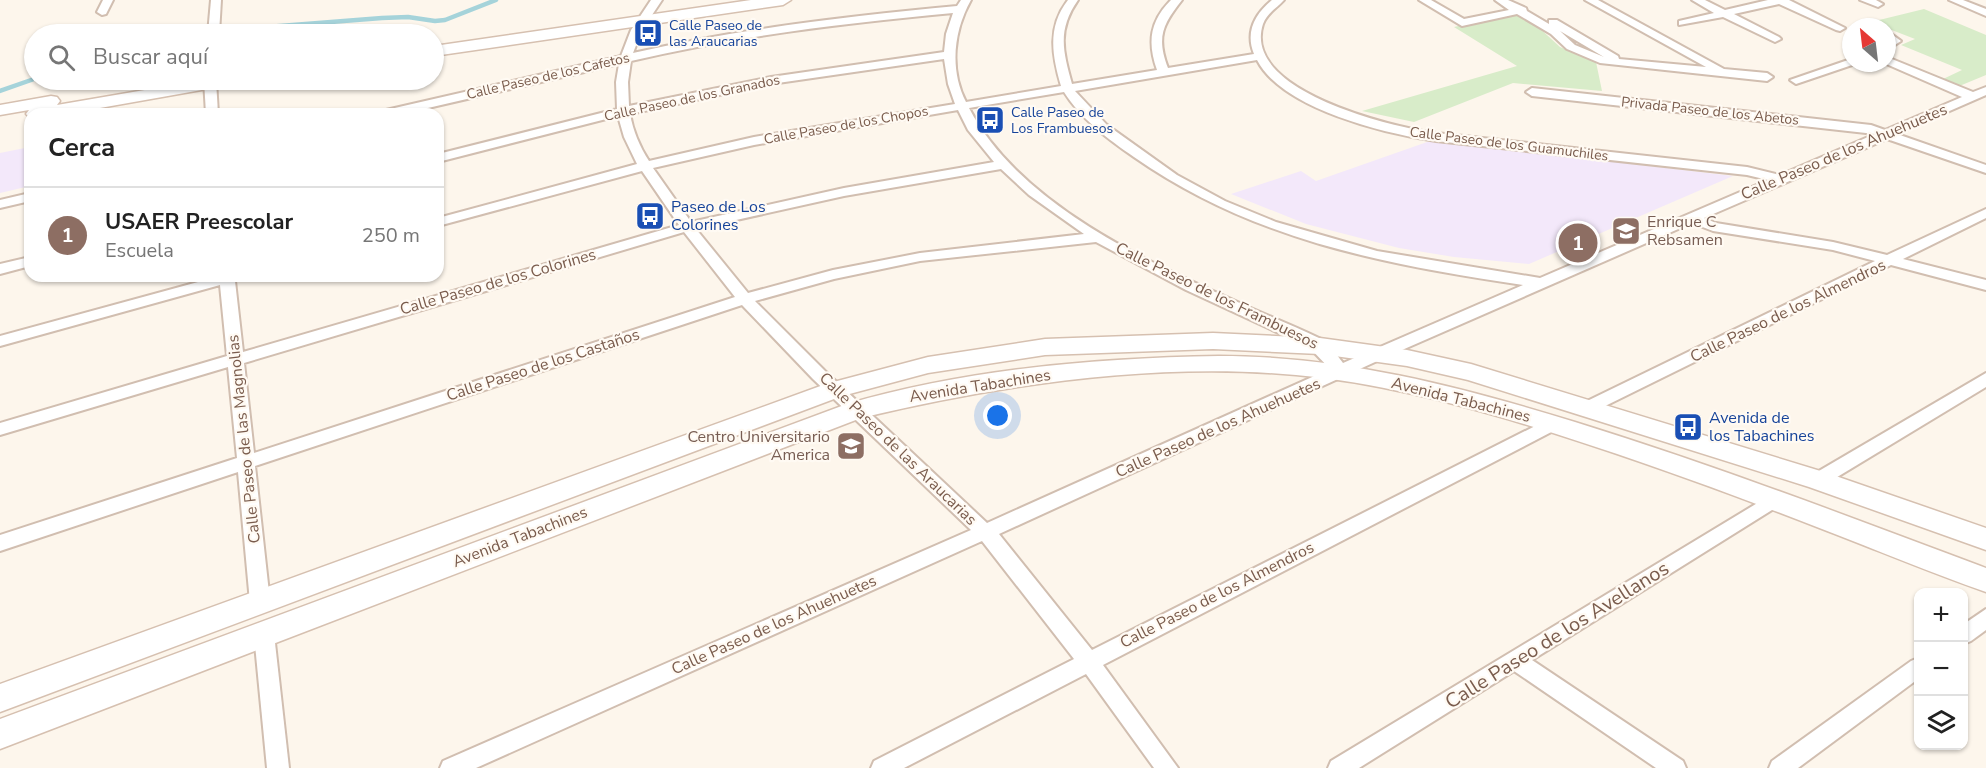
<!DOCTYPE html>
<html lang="es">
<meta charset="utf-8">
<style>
:root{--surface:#fff;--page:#f6f6f6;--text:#222;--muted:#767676;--line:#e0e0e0;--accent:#0f766e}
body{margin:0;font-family:"Nunito Sans",sans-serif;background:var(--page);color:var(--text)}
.controls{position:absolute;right:18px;bottom:18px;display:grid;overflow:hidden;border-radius:12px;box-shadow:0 2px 4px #0004}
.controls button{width:54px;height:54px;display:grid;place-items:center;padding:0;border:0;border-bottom:2px solid var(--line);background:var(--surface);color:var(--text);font:30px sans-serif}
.compass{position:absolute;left:1842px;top:18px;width:54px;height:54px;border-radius:50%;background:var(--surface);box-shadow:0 2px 4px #0004;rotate:332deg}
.you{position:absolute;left:998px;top:416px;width:21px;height:21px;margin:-15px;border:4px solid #fff;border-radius:50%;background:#1a73e8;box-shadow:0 0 0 9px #1a73e833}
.badge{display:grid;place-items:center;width:39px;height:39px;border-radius:50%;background:var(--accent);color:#fff;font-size:20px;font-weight:700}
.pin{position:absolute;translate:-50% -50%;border:3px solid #fff;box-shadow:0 2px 6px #0006}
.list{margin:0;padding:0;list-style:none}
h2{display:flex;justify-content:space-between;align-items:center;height:78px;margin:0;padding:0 24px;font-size:26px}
h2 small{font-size:20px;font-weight:400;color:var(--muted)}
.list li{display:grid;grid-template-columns:39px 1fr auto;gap:18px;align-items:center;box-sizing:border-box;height:96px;padding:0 24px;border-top:2px solid var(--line)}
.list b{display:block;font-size:22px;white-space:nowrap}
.list p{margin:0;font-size:20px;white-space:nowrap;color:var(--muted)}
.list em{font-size:20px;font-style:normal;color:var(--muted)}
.icon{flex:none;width:33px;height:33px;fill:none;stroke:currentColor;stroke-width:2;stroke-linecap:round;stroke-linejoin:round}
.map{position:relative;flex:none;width:1986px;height:768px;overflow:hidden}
.search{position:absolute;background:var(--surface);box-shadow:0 2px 4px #0004;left:24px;top:24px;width:420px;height:66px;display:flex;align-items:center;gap:15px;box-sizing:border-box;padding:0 21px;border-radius:33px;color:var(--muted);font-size:22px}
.panel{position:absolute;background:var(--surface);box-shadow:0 2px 4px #0004;left:24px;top:108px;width:420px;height:174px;border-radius:18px}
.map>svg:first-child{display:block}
.education{fill:#f3e8fa}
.green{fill:#d8ecc9}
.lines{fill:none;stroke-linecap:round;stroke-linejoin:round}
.stream{stroke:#a5d3da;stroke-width:4.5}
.street-casing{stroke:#d1beb0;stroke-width:4}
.secondary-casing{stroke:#d6c0b0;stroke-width:3}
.street{fill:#fff;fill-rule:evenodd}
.secondary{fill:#fff;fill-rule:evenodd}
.labels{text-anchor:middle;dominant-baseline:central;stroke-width:4.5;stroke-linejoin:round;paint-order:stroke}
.far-transit-label{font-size:14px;fill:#164399;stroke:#fffaf3;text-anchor:start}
.far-street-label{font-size:14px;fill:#7a5c4d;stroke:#fffaf3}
.street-label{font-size:16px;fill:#7a5c4d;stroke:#fffaf3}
.transit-label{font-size:16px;fill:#164399;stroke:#fffaf3;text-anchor:start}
.education-label{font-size:16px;fill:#785e54;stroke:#fffaf3;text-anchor:start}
.near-street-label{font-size:20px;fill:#7a5c4d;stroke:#fffaf3}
</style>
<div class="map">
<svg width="1986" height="768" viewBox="0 0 1986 768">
<rect width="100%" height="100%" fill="#fdf6ec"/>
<g class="education">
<path d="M1430 141 1508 149 1733 176 1529 264 1454 257 1399 248 1306 224 1231 194 1301 171 1316 181Z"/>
<path d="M30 147V186L0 193V153Z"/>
</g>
<g class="green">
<path d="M1924 9 1986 35V75L1957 87 1941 80 1962 70 1901 45 1915 39 1871 22Z"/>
<path d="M1516 13 1535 24 1560 47 1596 62 1602 91 1513 83 1414 122 1362 111 1517 66 1454 27Z"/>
</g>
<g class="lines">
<g class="stream">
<path d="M242 29 382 18 408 17 435 21 445 20 496 0"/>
<path d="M0 91 34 79"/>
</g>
<g class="street-casing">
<g id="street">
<path d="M103 0H113L106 14 102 15 97 12Z"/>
<path d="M211 0H221L219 34H208Z"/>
<path d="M651 0H662L642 30 633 53C739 29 849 16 957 6L961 0H971C954 30 949 69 966 102L1061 86C1052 55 1047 27 1068 0H1078C1057 30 1063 51 1072 84L1157 70C1147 42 1150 21 1171 0H1182C1163 24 1156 37 1168 68L1254 54C1245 32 1255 14 1272 0H1284C1277 8 1267 13 1263 24 1241 91 1392 127 1436 133L1747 167 1780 175 1875 134 1532 96 1526 92 1532 88 1871 125 1885 130 1962 97 1884 63H1887V57L1973 92 1986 87V95L1897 134 1986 165V173L1887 139 1704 218 1716 223 1833 242 1887 255 1986 209V218L1903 259 1986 280V290L1891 265 1595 411H1583L1581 407 1583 403 1875 261 1833 250 1713 231 1692 223 1386 357 999 534 1092 650 1547 420 1553 418 1559 420 1562 424 1559 428 1103 665 1178 768H1154L1086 674 904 768H871L874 761 1074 659 982 541 476 768H440L443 761 971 530 813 379 742 305 255 466 270 602 267 608 260 610 253 608 250 602 238 472 0 551V535L237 458 228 367 0 435V423L227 356 220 285 0 346V336L220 276H244L235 281 243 352 679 225 642 171 438 226V218L637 164 624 137 618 116 438 162V154L617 109 616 82 619 64 402 114H380L386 110 621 56 631 30ZM953 13 946 34 944 52 771 77 629 106 628 82 631 61C737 36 846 23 953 13ZM944 59 948 84 955 104 754 137 649 161C640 147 633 131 630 114L771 84ZM1257 60C1282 109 1386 134 1436 141L1747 175 1768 180 1540 278 1377 251 1276 222 1225 201 1177 175 1107 125 1075 91ZM1064 92C1081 119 1108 139 1134 157 1253 240 1383 264 1523 285L1343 363 1330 346 1321 339C1295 326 1268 316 1242 304 1147 262 1019 204 969 108ZM958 110 968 130 994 162 844 188 691 222 653 168 754 145ZM1001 169 1029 195 1084 234 920 253 833 270 748 293 696 229 844 196ZM684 232 735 297 254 453 244 363ZM1096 242 1186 290 1309 347 1330 369 987 523 825 371 755 301 834 279 920 261Z"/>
<path d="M1419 0H1431L1464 19 1509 10 1495 0H1508L1526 8 1527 11 1549 24V20H1557L1618 56 1619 59 1706 67 1585 0H1598L1724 69 1767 73 1773 77 1767 81 1600 63 1567 49 1551 34 1517 14 1462 26ZM1560 31 1604 57 1575 45Z"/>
<path d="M1692 0H1705L1725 10 1768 0H1789L1845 28 1840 31 1836 30 1779 4 1734 14 1779 37 1781 39 1775 42 1723 17 1679 25V21L1714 13Z"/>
<path d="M1860 0H1876L1883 4 1878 7Z"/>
<path d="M1949 0H1963L1986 9V16Z"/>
<path d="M1887 31 1901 41 1887 50Z"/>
<path d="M1851 59V63L1855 64 1796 84 1790 80Z"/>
<path d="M204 80H216L218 114H206Z"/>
<path d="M30 193V201L0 208V200Z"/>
<path d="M30 257V266L0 274V264Z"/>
<path d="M1986 373V387L1824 485 1818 487 1812 485 1809 480 1812 475Z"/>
<path d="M1774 493 1780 495 1783 500 1780 505 1532 660 1683 761 1686 768H1656L1514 671 1359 768H1328L1331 761Z"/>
<path d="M1986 609V630L1971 641 1964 644V624Z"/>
<path d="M264 625 271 628 274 634 289 768H267L254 634 257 628Z"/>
<path d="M1918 658V679L1798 768H1769L1772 761 1911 661Z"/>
</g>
</g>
<g class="secondary-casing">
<g id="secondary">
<path d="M751 0H791L783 5 434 56V46Z"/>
<path d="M203 80H239L236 84 230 85 66 114H30V118L26 114 29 110 0 115V105L51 96 57 97 60 101 57 105Z"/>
<path d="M1213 333 1320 338 1407 350 1471 364 1827 473 1986 528V550L1809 487 1468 380 1407 366 1320 354 1213 349 1045 355 928 373 842 396 0 712V684L826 384 928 357 1045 339Z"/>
<path d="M1219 356C1342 356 1459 386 1575 422 1714 465 1850 517 1986 568V592C1931 573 1877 550 1822 529 1724 491 1625 455 1524 424 1450 402 1374 382 1296 375 1154 362 999 385 861 418L0 749V719L847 404C967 369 1095 358 1219 356Z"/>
</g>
</g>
<use href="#street" class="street"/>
<use href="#secondary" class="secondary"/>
</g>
<defs>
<g id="bus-square" transform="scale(1.5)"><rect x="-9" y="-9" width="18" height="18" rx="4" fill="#1a4fb4" stroke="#fffaf3"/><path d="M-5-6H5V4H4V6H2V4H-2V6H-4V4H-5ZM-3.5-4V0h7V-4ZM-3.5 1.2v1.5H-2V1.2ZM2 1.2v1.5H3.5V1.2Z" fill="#fff"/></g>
<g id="school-square" transform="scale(1.5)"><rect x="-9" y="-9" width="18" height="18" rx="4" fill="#8d6e63" stroke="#fffaf3"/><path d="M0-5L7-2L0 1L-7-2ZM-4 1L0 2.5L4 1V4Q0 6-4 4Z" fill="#fff"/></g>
<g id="university-square" transform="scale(1.5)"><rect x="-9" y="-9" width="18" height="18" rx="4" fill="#8d6e63" stroke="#fffaf3"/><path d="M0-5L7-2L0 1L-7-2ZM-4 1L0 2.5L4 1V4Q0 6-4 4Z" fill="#fff"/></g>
</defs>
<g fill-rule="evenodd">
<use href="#bus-square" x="648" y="33"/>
<use href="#bus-square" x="990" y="120"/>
<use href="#bus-square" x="650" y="216"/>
<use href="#school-square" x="1626" y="231"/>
<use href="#bus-square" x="1688" y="427"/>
<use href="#university-square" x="851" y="446"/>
</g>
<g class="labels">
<g class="far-transit-label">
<text x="669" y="25">Calle Paseo de<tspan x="669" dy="16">las Araucarias</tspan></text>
<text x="1011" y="112">Calle Paseo de<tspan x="1011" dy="16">Los Frambuesos</tspan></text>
</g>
<g class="far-street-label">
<text transform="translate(548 76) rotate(-13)">Calle Paseo de los Cafetos</text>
<text transform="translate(692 98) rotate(-12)">Calle Paseo de los Granados</text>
<text transform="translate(1710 111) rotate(6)">Privada Paseo de los Abetos</text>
<text transform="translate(846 125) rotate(-10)">Calle Paseo de los Chopos</text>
<text transform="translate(1509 144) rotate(7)">Calle Paseo de los Guamuchiles</text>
</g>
<g class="street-label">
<text transform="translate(1844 152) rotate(-23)">Calle Paseo de los Ahuehuetes</text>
<text transform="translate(498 282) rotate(-16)">Calle Paseo de los Colorines</text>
<text transform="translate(1217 296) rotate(26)">Calle Paseo de los Frambuesos</text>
<text transform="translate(1788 311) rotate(-26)">Calle Paseo de los Almendros</text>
<text transform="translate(543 365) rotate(-18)">Calle Paseo de los Castaños</text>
<text transform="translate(980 386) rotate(-9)">Avenida Tabachines</text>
<text transform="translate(1461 400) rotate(14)">Avenida Tabachines</text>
<text transform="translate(1218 428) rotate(-24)">Calle Paseo de los Ahuehuetes</text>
<text transform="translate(244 439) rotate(-96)">Calle Paseo de las Magnolias</text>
<text transform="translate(898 449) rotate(44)">Calle Paseo de las Araucarias</text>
<text transform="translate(520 537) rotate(-21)">Avenida Tabachines</text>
<text transform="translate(1217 595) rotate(-27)">Calle Paseo de los Almendros</text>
<text transform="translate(774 625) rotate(-24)">Calle Paseo de los Ahuehuetes</text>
</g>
<g class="transit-label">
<text x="671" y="207">Paseo de Los<tspan x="671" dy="18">Colorines</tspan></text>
<text x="1709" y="418">Avenida de<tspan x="1709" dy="18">los Tabachines</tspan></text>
</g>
<g class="education-label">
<text x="1647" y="222">Enrique C<tspan x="1647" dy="18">Rebsamen</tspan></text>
<text x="830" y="437" text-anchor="end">Centro Universitario<tspan x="830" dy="18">America</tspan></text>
</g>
<g class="near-street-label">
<text transform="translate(1557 635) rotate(-32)">Calle Paseo de los Avellanos</text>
</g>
</g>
</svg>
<div class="controls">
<button>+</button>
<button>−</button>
<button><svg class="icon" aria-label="layers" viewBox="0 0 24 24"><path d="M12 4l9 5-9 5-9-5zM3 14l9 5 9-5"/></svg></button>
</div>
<svg class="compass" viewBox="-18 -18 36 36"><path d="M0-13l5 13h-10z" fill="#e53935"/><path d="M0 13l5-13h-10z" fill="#767676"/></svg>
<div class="you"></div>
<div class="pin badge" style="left:1578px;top:243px;background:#8d6e63">1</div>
<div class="search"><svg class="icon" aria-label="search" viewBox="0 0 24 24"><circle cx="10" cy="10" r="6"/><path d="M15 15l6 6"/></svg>Buscar aquí</div>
<section class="panel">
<h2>Cerca<small></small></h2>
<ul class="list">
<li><span class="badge" style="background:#8d6e63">1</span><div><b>USAER Preescolar</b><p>Escuela</p></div><em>250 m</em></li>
</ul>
</section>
</div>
